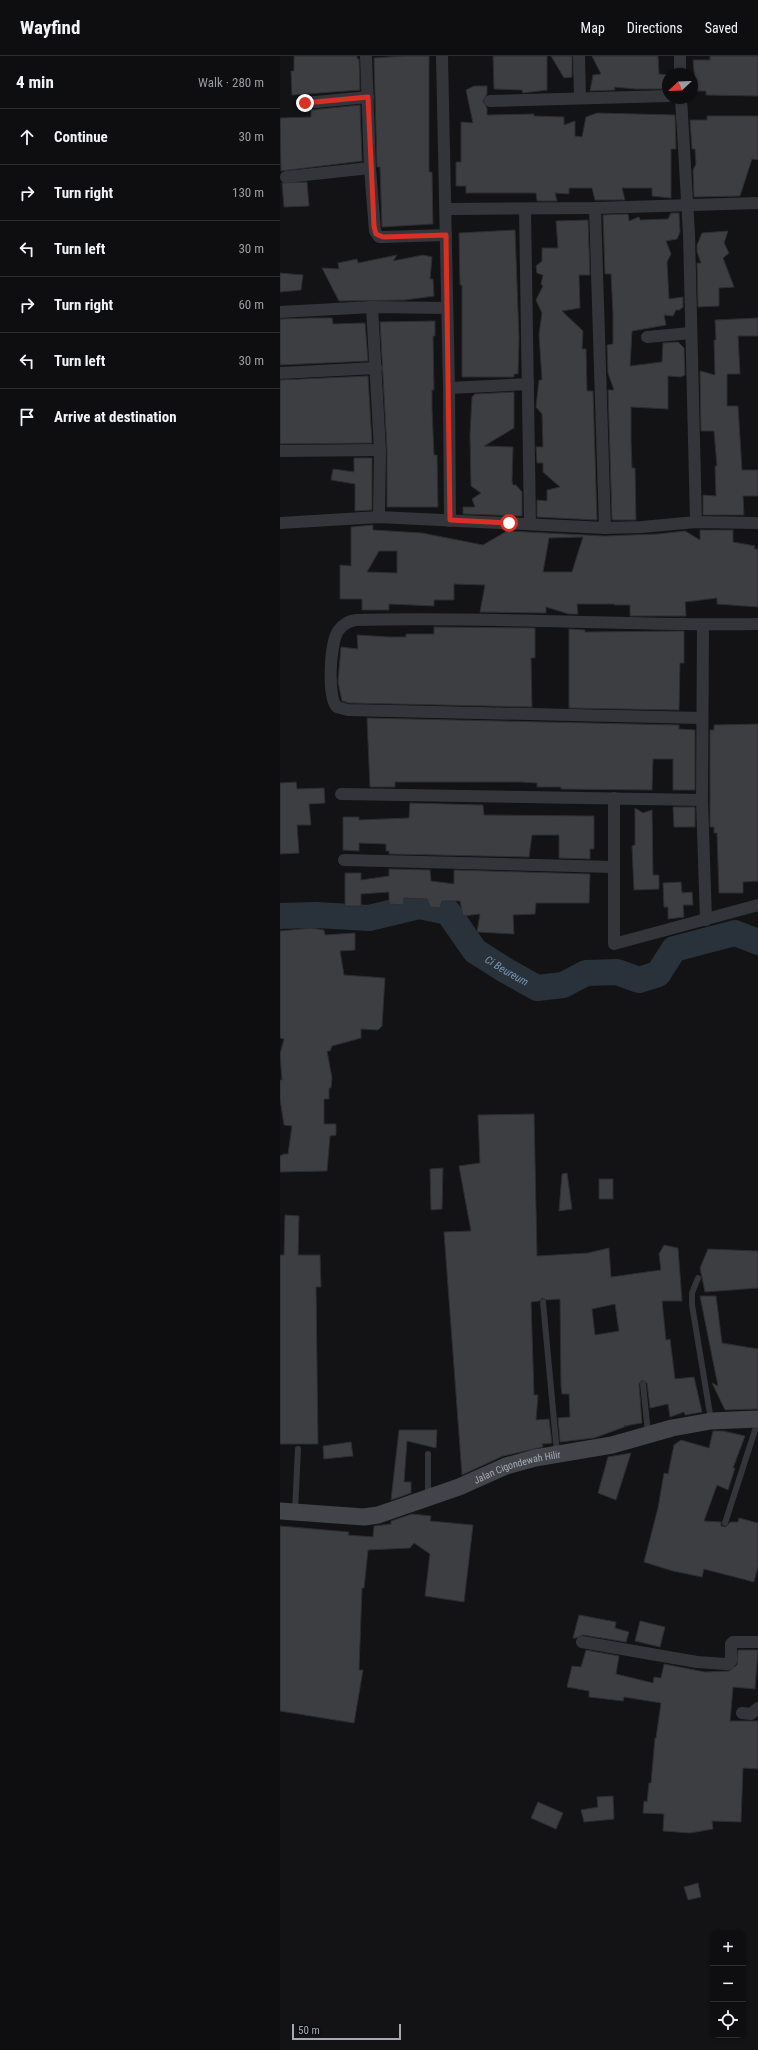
<!DOCTYPE html>
<meta charset="utf-8">
<style>
:root{--surface:#0e0e10;--page:#1c1c1e;--text:#f1f3f6;--muted:#9b9c9f;--line:#2e2e30}
body{margin:0;font-family:"Roboto Condensed",sans-serif;background:var(--page);color:var(--text)}
.controls{position:absolute;right:12px;bottom:12px;display:grid;overflow:hidden;border-radius:8px;box-shadow:0 1px 3px #0004}
.controls button{width:36px;height:36px;display:grid;place-items:center;padding:0;border:0;border-bottom:1px solid var(--line);background:var(--surface);color:var(--text);font:20px sans-serif}
.compass{position:absolute;left:382px;top:12px;width:36px;height:36px;border-radius:50%;background:var(--surface);box-shadow:0 1px 3px #0004;rotate:247deg}
.scale{position:absolute;left:12px;bottom:10px;width:109px;box-sizing:border-box;padding-left:4px;border:2px solid #a4a9b6;border-top:0;font-size:11px;line-height:14px;white-space:nowrap;color:#a4a9b6;-webkit-text-stroke:3px #0e0e10;paint-order:stroke}
.stop{position:absolute;width:12px;height:12px;margin:-9px;border:3px solid #d93025;border-radius:50%;background:#fff}
.stop.end{background:#d93025;border-color:#fff;box-shadow:0 1px 4px #0008}
.list{margin:0;padding:0;list-style:none}
h2{display:flex;justify-content:space-between;align-items:center;height:52px;margin:0;padding:0 16px;font-size:17px}
h2 small{font-size:13px;font-weight:400;color:var(--muted)}
.list li{display:grid;grid-template-columns:26px 1fr auto;gap:12px;align-items:center;box-sizing:border-box;height:56px;padding:0 16px;border-top:1px solid var(--line)}
.list b{display:block;font-size:15px;white-space:nowrap}
.list em{font-size:13px;font-style:normal;color:var(--muted)}
.icon{flex:none;width:22px;height:22px;fill:none;stroke:currentColor;stroke-width:2;stroke-linecap:round;stroke-linejoin:round}
.map{position:relative;flex:none;width:478px;height:1994px;overflow:hidden}
header{display:flex;align-items:center;gap:24px;box-sizing:border-box;height:56px;padding:0 20px;background:var(--surface);border-bottom:1px solid var(--line)}
header strong{font-size:19px}
nav{display:flex;gap:22px;margin-inline-start:auto;font-size:14px}
main{display:flex}
aside{flex:1;background:var(--surface)}
.map>svg:first-child{display:block}
.lines{fill:none;stroke-linecap:round;stroke-linejoin:round}
.river{stroke:#29323a;stroke-width:26}
.building{fill:#3d3e42;stroke:#2d2d31;fill-rule:evenodd}
.lane{stroke:#34353a;stroke-width:6}
.street{stroke:#34353a;stroke-width:12}
.secondary{stroke:#42444a;stroke-width:17}
.route{stroke:#d93025;stroke-width:5}
.labels{text-anchor:middle;dominant-baseline:central;stroke-width:4;stroke-linejoin:round;paint-order:stroke}
.street-label{font-size:10px;fill:#a4a9b6;stroke:#0e0e10}
.water-label{font-size:11px;font-style:italic;fill:#7896b4;stroke:#0e0e10}
</style>
<header>
<strong>Wayfind</strong>
<nav><a>Map</a><a>Directions</a><a>Saved</a></nav>
</header>
<main>
<aside>
<h2>4 min<small>Walk · 280 m</small></h2>
<ul class="list">
<li><svg class="icon" aria-label="ahead" viewBox="0 0 24 24"><path d="M12 20V5M6 11l6-6 6 6"/></svg><div><b>Continue</b></div><em>30 m</em></li>
<li><svg class="icon" aria-label="right" viewBox="0 0 24 24"><path d="M7 20v-9h11M14 6l5 5-5 5"/></svg><div><b>Turn right</b></div><em>130 m</em></li>
<li><svg class="icon" aria-label="left" viewBox="0 0 24 24"><path d="M17 20v-9H6M10 6l-5 5 5 5"/></svg><div><b>Turn left</b></div><em>30 m</em></li>
<li><svg class="icon" aria-label="right" viewBox="0 0 24 24"><path d="M7 20v-9h11M14 6l5 5-5 5"/></svg><div><b>Turn right</b></div><em>60 m</em></li>
<li><svg class="icon" aria-label="left" viewBox="0 0 24 24"><path d="M17 20v-9H6M10 6l-5 5 5 5"/></svg><div><b>Turn left</b></div><em>30 m</em></li>
<li><svg class="icon" aria-label="arrive" viewBox="0 0 24 24"><path d="M6 21V4h12l-3 4 3 4H6"/></svg><div><b>Arrive at destination</b></div></li>
</ul>
</aside>
<div class="map">
<svg width="478" height="1994" viewBox="0 0 478 1994">
<rect width="100%" height="100%" fill="#131315"/>
<g class="lines">
<path class="river" id="s1" d="M0 860 36 859 89 862 139 850 168 856 195 895 225 914 257 932 283 929 306 917 337 916 359 924 378 918 394 893 455 877 478 886"/>
</g>
<g class="building">
<path d="M14 0H77V3H79L80 34 12 39 11 15H14Z"/>
<path d="M124 0H149V116H152L153 168 102 171 100 111H97L94 2Z"/>
<path d="M213 0H267V34L243 37 242 34 214 33Z"/>
<path d="M271 0H292V21L284 22Z"/>
<path d="M312 0H378L379 18 388 19V33H355L334 31 335 34 310 35 313 19 321 18Z"/>
<path d="M430 0H478V40L426 39V35H416L413 4H430Z"/>
<path d="M194 30H207V38L203 45 207 52V59L254 58V60L284 61V69L295 65V80L302 81 306 61 317 57 395 59 396 93H391V142L372 140V132H342L345 144H315L312 132H289V138L275 137 277 145H257L256 137H186V130H176V106H181V66L193 67 186 34Z"/>
<path d="M80 49 82 105 1 115 0 62 31 61V54Z"/>
<path d="M427 60H478V104L472 103 460 140 414 141 413 114 416 108 415 93H412L410 64H427Z"/>
<path d="M27 126 29 150 4 151 2 127Z"/>
<path d="M391 157H399L400 176 397 183 386 185 391 198 387 206 389 243 403 241V252H401L400 254H396L393 260 384 259 386 269 352 275 350 310 382 306 383 287 398 286 404 292 405 319 401 321 388 320V353L351 351V384L352 412H355L356 464H332L328 334H334L328 317 327 289 333 288V258L331 218H325L323 159 348 158 349 165 359 161 360 164 388 163Z"/>
<path d="M308 164 310 219H299L300 252 282 255 303 275 302 293H306L307 335H313L317 464 257 461V444L267 445V434L280 431 263 416V407H257L256 391H263L262 358 256 351 259 324H262L259 278 262 257 256 244 263 230 261 228 263 219 257 217 256 210 262 205V192H278L276 165Z"/>
<path d="M235 174 239 282 238 318H234V321H182V229H180L179 177Z"/>
<path d="M448 175 444 187 449 197 443 202 454 231 439 232V250L418 251 417 207H421L417 196V189L422 177Z"/>
<path d="M117 199 113 205 143 199 152 201 150 223H153L154 240 125 244 59 245 42 212 59 213 58 207 77 203 78 207Z"/>
<path d="M0 217 23 219 21 234 0 236Z"/>
<path d="M30 262H52L53 268 85 267 88 305 0 309V263Z"/>
<path d="M478 262V280H458L460 318H447V350H458L462 414H478V440H463L464 459H423V439L436 440 435 410H437L434 375H421L420 315 435 319 434 284H436L435 264Z"/>
<path d="M155 265V280H153L154 334H152V353L154 399H157L158 451H107V394L100 266Z"/>
<path d="M88 320 92 387 0 388V324Z"/>
<path d="M234 336V372L204 390 233 391 232 425 233 429H236L242 436V460L183 458V451H195L192 443 201 437 191 430 190 379 192 341 195 338Z"/>
<path d="M74 402H92V454L75 455V428L51 424 53 413 74 416Z"/>
<path d="M93 469V474L142 477 203 489 227 475 325 480 378 478 405 475 420 484V474H453V486L475 490 474 493H478V551L437 548V542L405 546 406 560H350V549H334V548H297L298 558H289L266 551V557L200 556 205 529 174 528V544H154V550L109 548V554H82V543H60V509L71 510V471ZM303 481 292 516H263L269 482ZM99 495H117V517L87 516Z"/>
<path d="M154 571 255 572V602H251L252 651 69 647 62 645 58 626 61 591 78 593 77 579 109 581H126V578H154Z"/>
<path d="M289 573 305 574V576L404 575V607H400L399 654 289 652Z"/>
<path d="M87 662 399 669V673L415 674V734H393V703H373L372 734 281 733V731H257V727L241 726H115V731H90Z"/>
<path d="M478 668V825L463 826V837H439L437 777H434V771H430V674H434V669Z"/>
<path d="M16 726 17 733 44 732 45 747 29 748 31 769H17L19 797 0 798V727Z"/>
<path d="M130 747 203 749 204 759 314 760V793H310V803L279 802V779H252L249 801 109 798V795H106V788L79 787V795L63 794V761H79V764L129 762Z"/>
<path d="M393 751H415V771H394Z"/>
<path d="M355 752 363 757 372 754 373 819H379V833L354 834 352 790 355 789Z"/>
<path d="M109 813 150 814 151 825 174 828V814L310 818 309 847H256L255 858 233 859 234 878 197 876 200 858 183 860 180 845H162L160 852 150 851 147 843 124 842V849L109 848V836L81 838V850H65V817H81V824L109 820Z"/>
<path d="M401 826 402 837 412 836 413 849H403L404 861 388 863V851H384L383 827Z"/>
<path d="M31 872 44 874 45 879 75 877V894L60 895 64 919 105 922 102 970 98 974 81 973V982L52 990 50 995H47L52 1022 51 1032H49V1043H44V1068H56V1079L50 1080 47 1115 0 1116V1100L4 1098H8L12 1070 4 1069 0 1043V1024H2L0 998 4 983 0 982V875Z"/>
<path d="M254 1058 257 1200 308 1197 329 1192 331 1221 381 1214 379 1198 384 1189 398 1192 402 1245H382L386 1284 390 1283 395 1323 414 1321 422 1356 405 1359 404 1356 390 1361 388 1348 370 1352 367 1327 362 1324 359 1328 362 1367 344 1370H347L314 1382 280 1386 278 1362 290 1361 289 1338H282L281 1330 280 1243 267 1244 262 1242 259 1245 251 1246 254 1339H258L256 1364 269 1363 272 1387 262 1388 263 1391 223 1400 182 1419 164 1176 191 1175 179 1110 200 1107 198 1059ZM335 1248 339 1275 315 1279 312 1253Z"/>
<path d="M163 1112 162 1153 151 1154 150 1113Z"/>
<path d="M287 1117 292 1153 279 1155 282 1118Z"/>
<rect x="319" y="1123" width="14" height="20"/>
<path d="M5 1159 19 1160 18 1199H40L41 1231H36L38 1388H0V1199H4Z"/>
<path d="M428 1193 478 1195V1232L425 1236 420 1212Z"/>
<path d="M420 1240H436L442 1287 478 1293V1353L445 1354 432 1327 438 1330Z"/>
<path d="M119 1374H157L156 1392 127 1385 124 1426H131V1437L111 1444Z"/>
<path d="M433 1375H443L465 1380 453 1412H455L448 1434 437 1429 424 1465 441 1466V1470L446 1471 450 1466H458L459 1462 478 1467V1510L474 1526 424 1513 422 1521 393 1515 364 1506 378 1452 384 1417 388 1418 394 1389 401 1384 429 1392Z"/>
<path d="M71 1386 73 1400 44 1403 43 1390Z"/>
<path d="M351 1397 336 1444 318 1437 328 1401Z"/>
<path d="M132 1458 151 1460 150 1465 193 1469 184 1546 145 1540 150 1498 134 1487 130 1492 88 1494 84 1532H82L79 1614H83L74 1667 0 1655V1470L69 1476 68 1479 93 1481 94 1470 111 1468V1465Z"/>
<path d="M299 1559 336 1566 335 1572 349 1576 346 1586 303 1579 296 1582H293Z"/>
<path d="M360 1565 385 1571 380 1591 355 1585Z"/>
<path d="M306 1594 339 1600 336 1618 373 1627 374 1621 381 1622 384 1608 425 1616 449 1615 457 1609 458 1594H478L475 1633 453 1631 450 1665H478V1713L463 1712 461 1766 432 1765 433 1773 410 1777 383 1775 384 1758 363 1757 364 1745 367 1746 369 1727H371L375 1682H376L381 1647 344 1641 343 1645 309 1641V1635L287 1631 292 1610 301 1611Z"/>
<path d="M333 1740 334 1763 304 1766 301 1754 318 1751 317 1741Z"/>
<path d="M258 1746 283 1757 276 1773 251 1762Z"/>
<path d="M418 1827 421 1841 408 1844 404 1831Z"/>
</g>
<g class="lines">
<g class="lane">
<path d="M418 1222 412 1237V1249L431 1364"/>
<path d="M263 1246 277 1397"/>
<path d="M363 1328 368 1377"/>
<path d="M148 1398V1441"/>
<path d="M15 1455 18 1393"/>
<path d="M445 1467 478 1365"/>
</g>
<g class="street">
<path d="M86 0 90 112 95 175 99 181H103L166 179"/>
<path d="M162 0 169 332 170 465"/>
<path d="M299 0 300 42"/>
<path d="M400 0V18"/>
<path d="M401 42 409 178 416 466"/>
<path d="M210 45 388 40"/>
<path d="M25 47 88 41"/>
<path d="M6 121 90 112"/>
<path d="M315 152 325 472"/>
<path d="M166 153 315 152 478 147"/>
<path d="M245 153 250 468"/>
<path d="M92 251 100 394 99 461"/>
<path d="M0 256 92 251 167 252"/>
<path d="M367 281 411 277"/>
<path d="M0 317 96 312"/>
<path d="M169 332 248 328"/>
<path d="M0 395 100 394"/>
<path d="M0 467 99 461 325 472 362 471 416 466 478 467"/>
<path d="M423 569 422 744 426 864"/>
<path d="M422 662 68 654 57 651C47 642 50 587 58 575 62 569 69 565 76 564 210 560 344 570 478 568"/>
<path d="M61 738 422 744"/>
<path d="M334 742V888L478 849"/>
<path d="M64 804 333 811"/>
<path d="M302 1586 417 1606 445 1608H449L451 1605V1588L453 1586H478"/>
<path d="M462 1657 471 1658 478 1652"/>
</g>
<path class="secondary" id="s2" d="M0 1455 84 1461 98 1459 179 1431 226 1410 255 1402 332 1389 392 1372 431 1365 478 1363"/>
</g>
<g class="lines">
<path class="route" d="M25 47 88 41 94 170 96 178 103 181 166 179 170 464 229 467"/>
</g>
<g class="labels">
<g class="street-label">
<text stroke="none"><textPath href="#s2" startOffset="246">Jalan Cigondewah Hilir</textPath></text>
</g>
<g class="water-label">
<text stroke="none"><textPath href="#s1" startOffset="255">Ci Beureum</textPath></text>
</g>
</g>
</svg>
<div class="controls">
<button>+</button>
<button>−</button>
<button><svg class="icon" aria-label="locate" viewBox="0 0 24 24"><circle cx="12" cy="12" r="6"/><path d="M12 2v4M12 18v4M2 12h4M18 12h4"/></svg></button>
</div>
<svg class="compass" viewBox="-18 -18 36 36"><path d="M0-13l5 13h-10z" fill="#e53935"/><path d="M0 13l5-13h-10z" fill="#9b9c9f"/></svg>
<div class="scale">50 m</div>
<div class="stop" style="left:229px;top:467px"></div>
<div class="stop end" style="left:25px;top:47px"></div>
</div>
</main>
